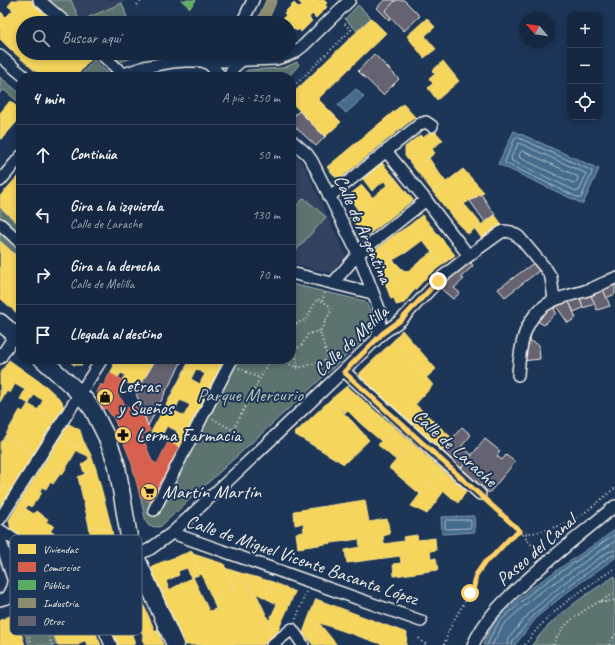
<!DOCTYPE html>
<html lang="es">
<meta charset="utf-8">
<style>
:root{--surface:#162841;--page:#23344c;--text:#f1f3f6;--muted:#9ea6b1;--line:#35445a}
body{margin:0;font-family:Caveat,sans-serif;background:var(--page);color:var(--text)}
.controls{position:absolute;right:12px;top:12px;display:grid;overflow:hidden;border-radius:8px;box-shadow:0 2px 6px #0003}
.controls button{width:36px;height:36px;display:grid;place-items:center;padding:0;border:0;border-bottom:1px solid var(--line);background:var(--surface);color:var(--text);font:20px sans-serif}
.compass{position:absolute;left:519px;top:12px;width:36px;height:36px;border-radius:50%;background:var(--surface);box-shadow:0 2px 6px #0003;rotate:299deg}
.stop{position:absolute;width:12px;height:12px;margin:-9px;border:3px solid #ffd166;border-radius:50%;background:#fff}
.stop.end{background:#ffd166;border-color:#fff;box-shadow:0 1px 4px #0008}
.list{margin:0;padding:0;list-style:none}
h2{display:flex;justify-content:space-between;align-items:center;height:52px;margin:0;padding:0 16px;font-size:17px}
h2 small{font-size:13px;font-weight:400;color:var(--muted)}
.list li{display:grid;grid-template-columns:26px 1fr auto;gap:12px;align-items:center;box-sizing:border-box;height:60px;padding:0 16px;border-top:1px solid var(--line)}
.list b{display:block;font-size:15px;white-space:nowrap}
.list p{margin:0;font-size:13px;white-space:nowrap;color:var(--muted)}
.list em{font-size:13px;font-style:normal;color:var(--muted)}
.icon{flex:none;width:22px;height:22px;fill:none;stroke:currentColor;stroke-width:2;stroke-linecap:round;stroke-linejoin:round}
.map{position:relative;flex:none;width:615px;height:645px;overflow:hidden}
.search{position:absolute;background:var(--surface);box-shadow:0 2px 6px #0003;left:16px;top:16px;width:280px;height:44px;display:flex;align-items:center;gap:10px;box-sizing:border-box;padding:0 14px;border-radius:22px;color:var(--muted);font-size:15px}
.panel{position:absolute;background:var(--surface);box-shadow:0 2px 6px #0003;left:16px;top:72px;width:280px;height:292px;border-radius:16px}
.map>svg:first-child{display:block}
.built{fill:#33425f}
.green{fill:#5b7370;stroke:#a8b2ac}
.water{fill:#446c8c;stroke:#8aa1b1}
.homes{fill:#f6d55c;stroke:#f5dd86}
.shops{fill:#d6604d;stroke:#df8c7c}
.public{fill:#5aae61;stroke:#88c28a}
.industry{fill:#8c8c6e;stroke:#abaa93}
.lines{fill:none;stroke-linecap:round;stroke-linejoin:round}
.shore{stroke:#aebcc3;stroke-width:1}
.building{fill:#656271;stroke:#f4f1e8}
.street-casing{stroke:#f4f1e8;stroke-width:14}
.secondary-casing{stroke:#f4f1e8;stroke-width:19}
.path{stroke:#f4f1e8;stroke-width:2;stroke-dasharray:1 3;stroke-linecap:butt}
.street{stroke:#1d3557;stroke-width:11}
.secondary{stroke:#1d3557;stroke-width:16}
.route{stroke:#ffd166;stroke-width:5}
.labels{text-anchor:middle;dominant-baseline:central;stroke-width:4;stroke-linejoin:round;paint-order:stroke}
.street-label{font-size:19px;fill:#f4f1e8;stroke:#1d3557}
.poi-label{font-size:19px;fill:#f4f1e8;stroke:#1d3557;text-anchor:start}
.park-label{font-size:19px;fill:#b7bfb8;stroke:#1d3557}
.key{fill:#1d3557;stroke:#5e6d82;stroke-width:1}
.key-label{font-size:11px;fill:#f4f1e8}
</style>
<div class="map">
<svg width="615" height="645" viewBox="0 0 615 645">
<rect width="100%" height="100%" fill="#1d3557"/>
<filter id="ink" filterUnits="userSpaceOnUse"><feTurbulence type="fractalNoise" baseFrequency=".025" numOctaves="2"/><feDisplacementMap in="SourceGraphic" scale="8" xChannelSelector="R" yChannelSelector="G"/><feConvolveMatrix kernelMatrix="1 2 1 2 8 2 1 2 1" color-interpolation-filters="sRGB"/></filter>
<g filter="url(#ink)">
<g class="built">
<path d="M49 0H128L122 3 126 15 119 23H75Z"/>
<path d="M200 72 205 77H143L146 76Z"/>
<path d="M291 151 303 164 346 256 332 273 291 263Z"/>
</g>
<g class="green">
<path d="M49 0H71L80 21 122 3 129 23H75Z"/>
<path d="M358 5 371 18 357 31 345 19Z"/>
<path d="M110 53H140L141 55 120 62Z"/>
<path d="M94 60 108 73 99 77H79Z"/>
<path d="M297 62 299 65 288 77H242L244 73 248 70 282 68 288 66Z"/>
<path d="M0 77 21 94V104L4 90 0 93Z"/>
<path d="M304 198 326 217 291 256V212Z"/>
<path d="M0 207 21 226V260L0 241Z"/>
<path d="M291 284 364 301C376 313 372 330 361 342L161 526 158 527 149 526 146 522 140 496 153 503 227 359H291Z"/>
<path d="M5 539 42 567 19 575Z"/>
<path d="M615 576V645H532C555 614 584 596 615 576Z"/>
<path d="M42 606 57 645H29L18 615Z"/>
</g>
<g class="water">
<path d="M356 89 364 97 346 113 338 105Z"/>
<path d="M514 131 599 169 583 204 498 164Z"/>
<path d="M474 516 475 532 442 534 441 517Z"/>
<path d="M615 530V558L570 590 538 616 515 645H483L489 632 496 619 530 589Z"/>
</g>
<g class="homes">
<path d="M13 0H31L44 12 35 23H27L25 21 18 29 23 32V37L11 50 0 39V13L1 12 6 17 13 10 8 6Z"/>
<path d="M297 0H324L327 3 325 5 327 7 316 18 312 14 309 18 312 21 301 32 299 29 297 31 292 28 290 29 289 28V23H284L286 21 283 18 286 15 284 13 294 3 299 8 302 5Z"/>
<path d="M44 12 56 23H35Z"/>
<path d="M371 18 386 33 318 99 341 122 325 137 291 102V95Z"/>
<path d="M427 18 435 27 425 36 436 49 424 58 407 36Z"/>
<path d="M23 37V53H48L49 54 35 71 11 50Z"/>
<path d="M62 53H89L93 56 76 77H42L35 71 49 54 56 60Z"/>
<path d="M443 61 459 81 437 100 428 88 433 83 429 79 435 74 432 71Z"/>
<path d="M10 101 21 110V117L2 139 0 138V113Z"/>
<path d="M403 104 415 117 338 180 327 167Z"/>
<path d="M433 129 443 140 432 149 435 153 415 169 405 156V147L420 135 423 138Z"/>
<path d="M429 158 437 170 424 180 415 169Z"/>
<path d="M382 163 395 178 387 185 384 181 372 191 363 179Z"/>
<path d="M463 169 484 192 464 204 451 215 433 192Z"/>
<path d="M437 170 446 182 433 192 424 180Z"/>
<path d="M21 176V226L0 207V196L17 177Z"/>
<path d="M395 178 413 200 380 226 364 205Z"/>
<path d="M362 185 373 198 358 210 348 196Z"/>
<path d="M464 204 473 214 460 225 451 215Z"/>
<path d="M364 205 380 226 365 237 349 217Z"/>
<path d="M473 214 481 224 468 234 460 225Z"/>
<path d="M422 215 455 255 442 265 410 225Z"/>
<path d="M495 215 503 226 482 239 475 229Z"/>
<path d="M410 225 423 240 407 252 393 236Z"/>
<path d="M393 236 407 252 393 260 382 245Z"/>
<path d="M0 241 21 260V317L0 298Z"/>
<path d="M382 245 393 260 379 268 374 257V251Z"/>
<path d="M432 252 442 265 429 275 418 263Z"/>
<path d="M393 260 402 269 385 283 379 268Z"/>
<path d="M418 263 429 275 411 294 391 279 402 269 407 272Z"/>
<path d="M391 279 411 294 404 303 396 305 394 298 391 299 385 283Z"/>
<path d="M402 330 436 369 426 378 394 340Z"/>
<path d="M394 340 433 385 404 417 360 378V373Z"/>
<path d="M67 359H86L82 365H74Z"/>
<path d="M117 359H156L138 389 122 380 125 375 121 373 118 378 110 373 114 366 113 365Z"/>
<path d="M190 359H227L214 386 202 379 205 374 196 369 193 375 184 371Z"/>
<path d="M9 360 47 387 62 401 64 410 58 421 38 410 43 400 34 395 29 404 20 399 25 390 15 384 10 393 0 387V374Z"/>
<path d="M184 371 193 375 191 379 200 384 202 379 214 386 199 417 187 410 190 405 180 400 177 406 168 401Z"/>
<path d="M347 386 374 410 361 424 347 410 345 413 330 400Z"/>
<path d="M0 387 7 391 0 402Z"/>
<path d="M330 400 353 422 369 440 344 464 294 434Z"/>
<path d="M168 401 177 406 175 411 184 416 187 410 199 417 183 449 171 443 177 431 167 426 161 437 151 432Z"/>
<path d="M28 404 58 421 35 455 5 436 20 410 23 412Z"/>
<path d="M415 404 452 438 442 451 404 417Z"/>
<path d="M374 410 393 426 381 441 361 424Z"/>
<path d="M69 424 80 430 83 440 78 448 60 438Z"/>
<path d="M393 426 412 443 396 460 378 445Z"/>
<path d="M5 436 35 455 11 492 0 485V443Z"/>
<path d="M60 438 78 448 62 475 44 464Z"/>
<path d="M83 440 91 455 96 469 85 474 81 465 89 459 88 456 77 451Z"/>
<path d="M412 443 441 469 420 494 389 468Z"/>
<path d="M44 464 60 474 53 484 50 482 46 489 42 487 40 491 42 493 31 507 21 500Z"/>
<path d="M96 469 103 495 112 530 89 526 78 477Z"/>
<path d="M441 469 466 491 458 503 444 491 427 514 411 506 420 494Z"/>
<path d="M0 485 11 492 0 509Z"/>
<path d="M21 500 28 505 11 531 9 520Z"/>
<path d="M365 500 369 522 387 519 390 534 383 536 384 544 404 541 403 537 417 535 418 540 435 538 436 550 430 551 431 559 436 558 438 570 394 576 393 564 401 563 400 556 347 563 345 550 360 547 359 539 298 548 296 533 304 532 303 523 295 525 294 511Z"/>
<path d="M26 509 34 514 36 511 48 519 46 522 54 526 38 549 11 531Z"/>
<path d="M89 526 112 530 114 548 108 557 87 565 79 543 91 540Z"/>
<path d="M50 531 73 545 79 543 87 565 75 569 70 568 38 549Z"/>
<path d="M192 551 201 574 191 578 187 568 178 571 179 575 166 581 169 590 159 594 150 572 154 565Z"/>
<path d="M193 554 224 564 234 589 213 600 201 574Z"/>
<path d="M225 568 237 572 238 576 256 593 269 621 274 636 263 645H183L159 594 169 590 193 577 209 611 216 609 213 600 234 589Z"/>
<path d="M237 572 273 582 265 598 256 593 238 576Z"/>
<path d="M273 582 295 592 277 633 274 636 269 621 277 604 265 598Z"/>
<path d="M79 590 97 636 79 643V645H58L46 613 50 611 46 601Z"/>
<path d="M141 599 155 631 144 638 141 630 132 635 135 643 133 645H117L102 610 117 601 127 624 137 619 131 605Z"/>
<path d="M316 599 407 633 406 645H384L308 619Z"/>
<path d="M15 614 25 645H0V620Z"/>
<path d="M308 619 319 623 310 641 303 633Z"/>
<path d="M319 623 337 645H313L310 641Z"/>
<path d="M158 629 163 645H145L142 639Z"/>
<path d="M97 636 101 645H87L85 640Z"/>
</g>
<path class="shops" d="M110 373 124 381 117 394 128 408 139 403 150 431 142 435 152 461 157 464 168 442 183 449 154 503 140 496 131 461 114 419 106 408 103 409 97 392 101 384 103 386Z"/>
<path class="public" d="M181 0H196L190 8Z"/>
<path class="industry" d="M266 0H277L267 23H256Z"/>
<g class="lines">
<g class="shore">
<path d="M517 137 592 171V173L581 198H579L505 163V161L515 138Z"/>
<path d="M519 143 585 173 586 175 579 191H576L512 161 511 158 518 144Z"/>
<path d="M523 151 577 176 578 178 576 183H573L520 158 519 155 521 152Z"/>
<path d="M447 520H469L471 521V527L469 528 447 529 445 528V522Z"/>
<path d="M487 645 492 634 499 622 532 592 615 534"/>
<path d="M492 645 503 625 535 596 615 541"/>
<path d="M507 645 509 638 532 610 564 583 608 552 615 550"/>
<path d="M512 645 513 641 536 613 567 587 611 556 615 555"/>
</g>
</g>
<g class="building">
<path d="M384 0H396L385 11 391 17 389 20 377 8Z"/>
<path d="M396 0H404L420 16 404 31 385 11Z"/>
<path d="M374 54 399 79 383 95 358 71Z"/>
<path d="M299 111 325 137 316 146 291 123V119Z"/>
<path d="M481 194 495 215 485 222 470 201Z"/>
<path d="M470 261 473 266 461 277 464 279 454 288 460 293 453 299 440 288 448 278Z"/>
<path d="M535 262 540 270 505 297 498 289Z"/>
<path d="M615 283V294L606 298 603 289Z"/>
<path d="M603 289 610 306 597 310 590 294Z"/>
<path d="M590 294 595 304 583 308 580 298Z"/>
<path d="M580 298 583 308 574 312 569 302Z"/>
<path d="M569 302 576 318 568 323 556 306Z"/>
<path d="M554 308 556 313 544 325 535 320 545 311Z"/>
<path d="M526 339 539 345 540 359 522 361Z"/>
<path d="M156 359H183L148 426 136 393Z"/>
<path d="M462 427 471 435 451 459 442 451Z"/>
<path d="M485 439 500 451 497 456 502 460 506 455 515 462 489 493 461 468Z"/>
<path d="M462 446 472 455 461 468 451 459Z"/>
</g>
<g class="lines">
<g class="street-casing">
<g id="street">
<path d="M39 0 66 23"/>
<path d="M242 23 253 0"/>
<path d="M100 53 123 74"/>
<path d="M0 56 25 77"/>
<path d="M203 61 210 65 222 77"/>
<path d="M115 77 144 67 172 62 185 61H225L276 59 286 56 295 52 303 46 350 0"/>
<path d="M229 77 233 68 241 61"/>
<path d="M291 140 307 154 312 161 358 254 380 311C382 322 380 330 376 340"/>
<path d="M386 151 426 200 469 256"/>
<path d="M0 181 21 156"/>
<path d="M329 197 420 124 426 122 432 126"/>
<path d="M0 224 21 243"/>
<path d="M291 273 372 293"/>
<path d="M333 283 358 254 426 200"/>
<path d="M0 358 15 335"/>
<path d="M344 371 480 494"/>
<path d="M518 375C520 345 524 313 555 300 567 295 581 293 593 288 600 285 608 281 615 278"/>
<path d="M154 510 232 359"/>
<path d="M0 519 102 359"/>
<path d="M0 530 71 578"/>
<path d="M172 533 421 621"/>
<path d="M0 539 13 579C14 586 10 592 6 598"/>
<path d="M80 575 111 645"/>
<path d="M0 600 80 575 135 556 150 549 172 533 233 476 383 333 401 320 442 277 475 251 500 233 504 231 511 232 519 237 546 269 551 277 554 300"/>
<path d="M272 645 292 629 303 645"/>
<path d="M473 645C485 617 508 597 530 577 557 553 586 530 615 506"/>
</g>
</g>
<g class="secondary-casing">
<g id="secondary">
<path d="M0 322 21 340"/>
<path d="M42 359 74 388 86 401 93 410 106 436 112 451 117 466 130 543 175 645"/>
</g>
</g>
<g class="path">
<path d="M137 5 142 0"/>
<path d="M291 89 351 30 344 23"/>
<path d="M291 111 295 115"/>
<path d="M325 293 322 301 330 306 331 311 320 331 328 360 334 365"/>
<path d="M291 335 297 323 306 320 317 299 322 301"/>
<path d="M291 348 295 350 298 368"/>
<path d="M295 350 302 345 308 334 320 331"/>
<path d="M279 359 298 368 328 360"/>
<path d="M239 368 259 378"/>
<path d="M213 419 233 430 270 359"/>
<path d="M488 502 518 529 539 553"/>
<path d="M522 534C541 533 565 525 581 515 593 507 604 497 615 488"/>
<path d="M601 601 605 602 615 600"/>
<path d="M37 603 52 645"/>
<path d="M20 610 32 645"/>
<path d="M296 619 306 592"/>
<path d="M419 638 422 642 428 645"/>
<path d="M444 645 449 630 455 618 474 586 476 575 479 570 485 562 493 556 510 538 520 531"/>
<path d="M525 645C548 611 582 590 615 568"/>
<path d="M553 645C564 618 592 606 615 593"/>
<path d="M609 645 615 634"/>
</g>
<use href="#street" class="street"/>
<use href="#secondary" class="secondary"/>
</g>
</g>
<g class="lines" filter="url(#ink)">
<path class="route" d="M438 281 401 320 383 333 344 372 520 531 510 538 493 556 485 562 476 575 474 586 470 593"/>
</g>
<defs>
<g id="shop-disc" transform="scale(0.9)"><circle r="9.5" fill="#ffd166" stroke="#1d3557"/><path d="M-5-2.5h2.3a2.7 3.5 0 0 1 5.4 0H5L5.5 6h-11ZM-1.5-2.5h3a1.5 2.3 0 0 0-3 0Z" fill="#111"/></g>
<g id="pharmacy-disc" transform="scale(0.9)"><circle r="9.5" fill="#ffd166" stroke="#1d3557"/><path d="M-2-6h4v4h4v4h-4v4h-4v-4h-4v-4h4Z" fill="#111"/></g>
<g id="supermarket-disc" transform="scale(0.9)"><circle r="9.5" fill="#ffd166" stroke="#1d3557"/><path d="M-6-5.5h2.5l.6 2H6L4.5 2H-2.5L-4.4-4H-6ZM-1.5 3.2a1.3 1.3 0 1 0 .1 0ZM3 3.2a1.3 1.3 0 1 0 .1 0Z" fill="#111"/></g>
</defs>
<g fill-rule="evenodd">
<use href="#shop-disc" x="105" y="397"/>
<use href="#pharmacy-disc" x="123" y="435"/>
<use href="#supermarket-disc" x="149" y="492"/>
</g>
<g class="labels">
<g class="street-label">
<text transform="translate(363 229) rotate(66)">Calle de Argentina</text>
<text transform="translate(351 341) rotate(-43)">Calle de Melilla</text>
<text transform="translate(455 448) rotate(42)">Calle de Larache</text>
<text transform="translate(536 550) rotate(-41)">Paseo del Canal</text>
<text transform="translate(302 560) rotate(19)">Calle de Miguel Vicente Basanta López</text>
</g>
<g class="poi-label">
<text x="118" y="386">Letras<tspan x="118" dy="22">y Sueños</tspan></text>
<text x="136" y="435">Lerma Farmacia</text>
<text x="162" y="492">Martín Martín</text>
</g>
<g class="park-label">
<text x="250" y="395">Parque Mercurio</text>
</g>
</g>
<rect x="10" y="535" width="132" height="100" rx="6" class="key"/>
<rect x="18" y="544" width="18" height="10" fill="#f6d55c"/>
<rect x="18" y="562" width="18" height="10" fill="#d6604d"/>
<rect x="18" y="580" width="18" height="10" fill="#5aae61"/>
<rect x="18" y="598" width="18" height="10" fill="#8c8c6e"/>
<rect x="18" y="616" width="18" height="10" fill="#656271"/>
<g class="key-label">
<text x="43" y="553">Viviendas</text>
<text x="43" y="571">Comercios</text>
<text x="43" y="589">Público</text>
<text x="43" y="607">Industria</text>
<text x="43" y="625">Otros</text>
</g>
</svg>
<div class="controls">
<button>+</button>
<button>−</button>
<button><svg class="icon" aria-label="locate" viewBox="0 0 24 24"><circle cx="12" cy="12" r="6"/><path d="M12 2v4M12 18v4M2 12h4M18 12h4"/></svg></button>
</div>
<svg class="compass" viewBox="-18 -18 36 36"><path d="M0-13l5 13h-10z" fill="#e53935"/><path d="M0 13l5-13h-10z" fill="#9ea6b1"/></svg>
<div class="stop" style="left:470px;top:593px"></div>
<div class="stop end" style="left:438px;top:281px"></div>
<div class="search"><svg class="icon" aria-label="search" viewBox="0 0 24 24"><circle cx="10" cy="10" r="6"/><path d="M15 15l6 6"/></svg>Buscar aquí</div>
<section class="panel">
<h2>4 min<small>A pie · 250 m</small></h2>
<ul class="list">
<li><svg class="icon" aria-label="ahead" viewBox="0 0 24 24"><path d="M12 20V5M6 11l6-6 6 6"/></svg><div><b>Continúa</b></div><em>50 m</em></li>
<li><svg class="icon" aria-label="left" viewBox="0 0 24 24"><path d="M17 20v-9H6M10 6l-5 5 5 5"/></svg><div><b>Gira a la izquierda</b><p>Calle de Larache</p></div><em>130 m</em></li>
<li><svg class="icon" aria-label="right" viewBox="0 0 24 24"><path d="M7 20v-9h11M14 6l5 5-5 5"/></svg><div><b>Gira a la derecha</b><p>Calle de Melilla</p></div><em>70 m</em></li>
<li><svg class="icon" aria-label="arrive" viewBox="0 0 24 24"><path d="M6 21V4h12l-3 4 3 4H6"/></svg><div><b>Llegada al destino</b></div></li>
</ul>
</section>
</div>
